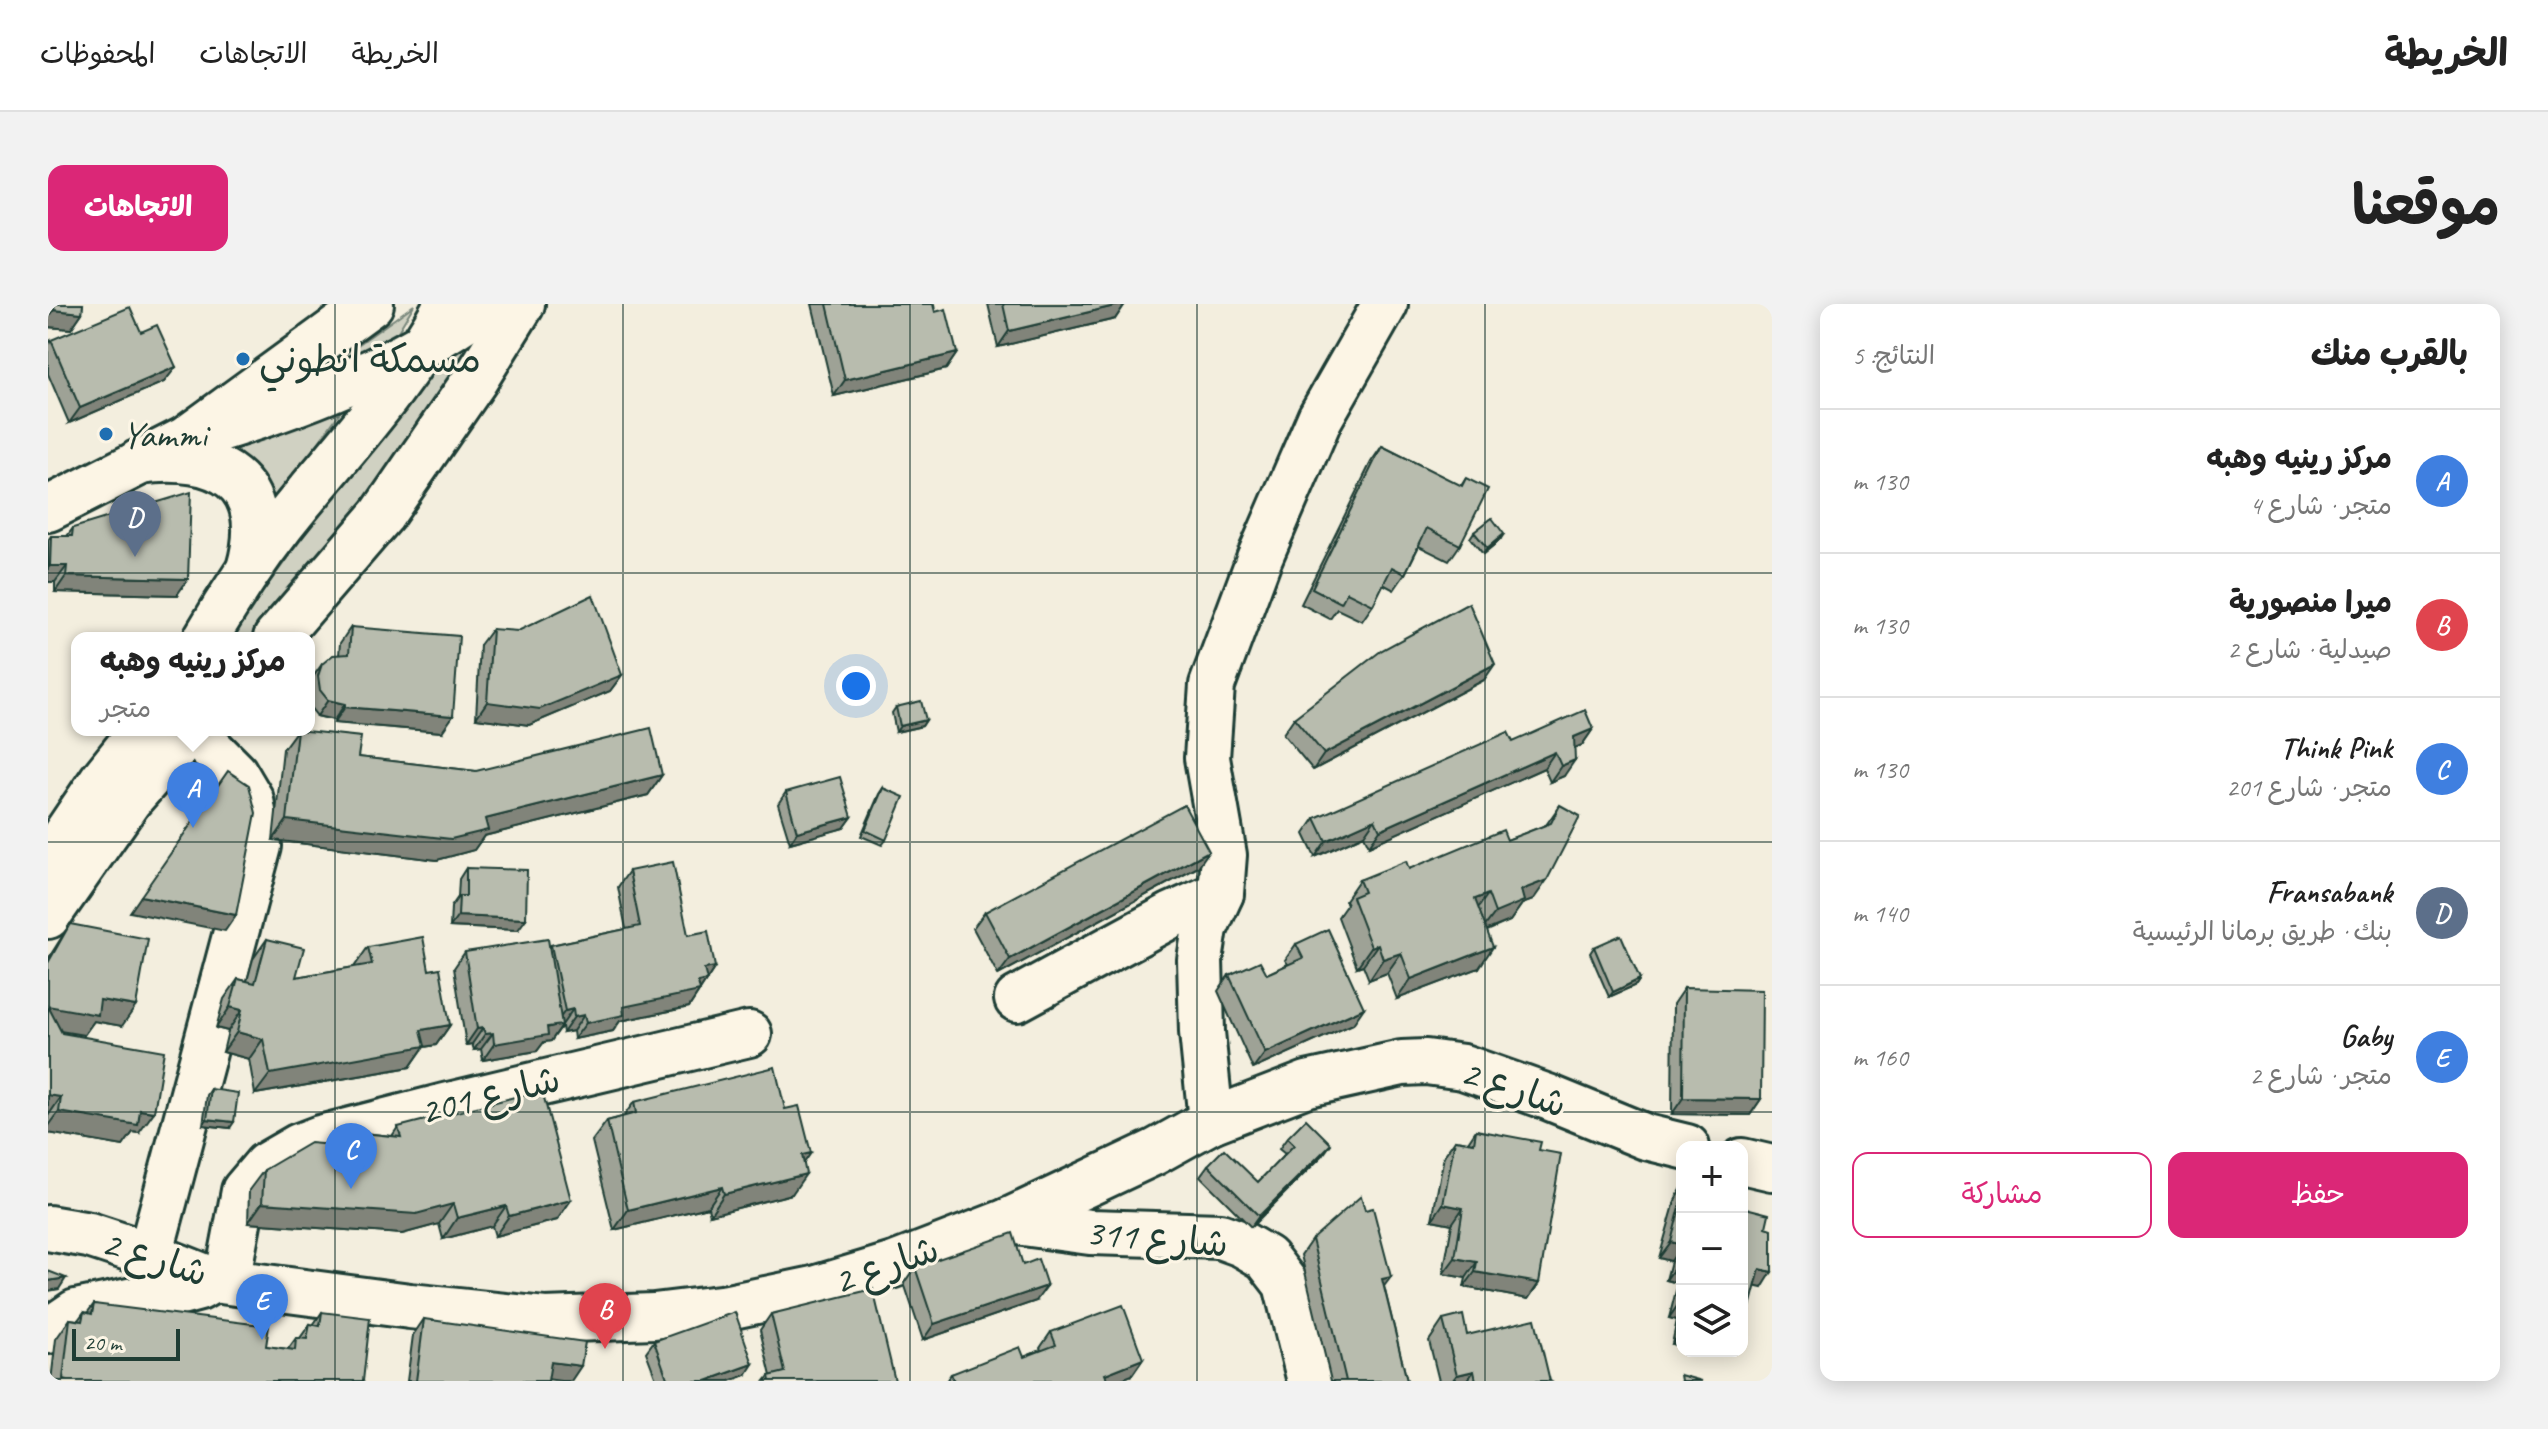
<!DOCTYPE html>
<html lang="ar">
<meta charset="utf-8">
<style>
:root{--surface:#fff;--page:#f2f2f2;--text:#222;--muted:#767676;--line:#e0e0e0;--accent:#db2777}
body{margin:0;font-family:Caveat,"Playpen Sans Arabic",sans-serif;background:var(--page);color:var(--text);direction:rtl}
.controls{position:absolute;right:24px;bottom:24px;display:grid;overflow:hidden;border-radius:16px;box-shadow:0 4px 20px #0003}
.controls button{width:72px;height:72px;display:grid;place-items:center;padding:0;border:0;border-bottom:2px solid var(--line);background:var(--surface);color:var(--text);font:40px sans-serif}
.scale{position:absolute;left:24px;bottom:20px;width:108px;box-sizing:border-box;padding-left:8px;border:4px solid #1f3d34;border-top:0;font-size:22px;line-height:28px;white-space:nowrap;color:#1f3d34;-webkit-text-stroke:6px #fcf5e5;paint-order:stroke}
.you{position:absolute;left:808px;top:382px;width:28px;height:28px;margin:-20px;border:6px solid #fff;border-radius:50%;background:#1a73e8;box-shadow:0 0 0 12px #1a73e833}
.badge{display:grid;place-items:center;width:52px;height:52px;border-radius:50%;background:var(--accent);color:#fff;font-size:26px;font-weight:700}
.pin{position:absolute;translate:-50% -66px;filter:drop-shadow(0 2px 4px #0008)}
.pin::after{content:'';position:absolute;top:42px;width:28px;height:24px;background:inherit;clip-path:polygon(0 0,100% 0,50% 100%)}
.popup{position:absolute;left:23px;top:328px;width:244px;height:104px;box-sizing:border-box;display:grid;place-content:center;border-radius:16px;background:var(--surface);filter:drop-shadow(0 2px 6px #0005);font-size:26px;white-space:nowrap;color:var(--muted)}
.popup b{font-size:30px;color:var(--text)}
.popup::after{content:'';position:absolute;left:50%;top:100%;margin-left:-16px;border:16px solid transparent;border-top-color:var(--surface)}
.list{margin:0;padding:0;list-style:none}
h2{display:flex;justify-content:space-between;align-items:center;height:104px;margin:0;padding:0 32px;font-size:34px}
h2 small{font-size:26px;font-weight:400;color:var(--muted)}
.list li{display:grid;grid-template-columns:52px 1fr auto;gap:24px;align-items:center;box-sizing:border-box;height:144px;padding:0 32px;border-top:2px solid var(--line)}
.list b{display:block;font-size:30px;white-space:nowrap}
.list p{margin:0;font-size:26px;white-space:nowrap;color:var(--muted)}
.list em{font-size:26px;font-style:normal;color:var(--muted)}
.actions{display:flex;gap:16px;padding:24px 32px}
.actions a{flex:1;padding:18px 0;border:2px solid var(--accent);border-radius:16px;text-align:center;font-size:28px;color:var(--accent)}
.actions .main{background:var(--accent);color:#fff}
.icon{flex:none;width:44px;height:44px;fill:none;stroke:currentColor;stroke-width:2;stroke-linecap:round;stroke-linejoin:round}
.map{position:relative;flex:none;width:1724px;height:1077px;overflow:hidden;direction:ltr;border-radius:16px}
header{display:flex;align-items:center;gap:48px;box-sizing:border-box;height:112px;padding:0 40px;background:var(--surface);border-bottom:2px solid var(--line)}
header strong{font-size:38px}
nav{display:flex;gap:44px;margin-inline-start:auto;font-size:28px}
.intro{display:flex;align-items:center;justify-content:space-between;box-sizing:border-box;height:192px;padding:0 48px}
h1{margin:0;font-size:56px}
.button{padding:20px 36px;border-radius:16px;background:var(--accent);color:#fff;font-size:28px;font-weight:700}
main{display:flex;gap:48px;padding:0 48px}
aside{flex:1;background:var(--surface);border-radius:16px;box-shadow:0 4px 20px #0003}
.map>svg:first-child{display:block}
.green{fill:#d0d1c2;stroke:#78877b;stroke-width:2}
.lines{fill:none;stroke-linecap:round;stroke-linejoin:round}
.minor-casing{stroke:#1f3d34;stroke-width:50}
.major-casing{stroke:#1f3d34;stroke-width:50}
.minor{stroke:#fcf5e5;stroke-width:44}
.major{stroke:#fcf5e5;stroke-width:44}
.wall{fill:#9ea296;stroke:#1f3d34;stroke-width:2}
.shaded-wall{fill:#81847a;stroke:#1f3d34;stroke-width:2}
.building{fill:#b8bcae;stroke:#1f3d34;stroke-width:2}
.grid{fill:none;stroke:#1f3d34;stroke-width:2;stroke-opacity:0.55}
.poi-dot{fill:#1f6fb2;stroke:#fcf5e5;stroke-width:3}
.labels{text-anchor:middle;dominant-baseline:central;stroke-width:6;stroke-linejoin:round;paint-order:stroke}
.poi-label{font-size:38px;fill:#1f3d34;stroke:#fcf5e5;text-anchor:start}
.street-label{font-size:38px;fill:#1f3d34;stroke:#fcf5e5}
</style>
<header>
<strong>الخريطة</strong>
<nav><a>الخريطة</a><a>الاتجاهات</a><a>المحفوظات</a></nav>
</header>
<div class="intro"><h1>موقعنا</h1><a class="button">الاتجاهات</a></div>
<main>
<aside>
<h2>بالقرب منك<small>النتائج: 5</small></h2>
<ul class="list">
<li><span class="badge" style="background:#3f7fe0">A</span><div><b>مركز رينيه وهبه</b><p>متجر · شارع 4</p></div><em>130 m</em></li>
<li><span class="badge" style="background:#e0444e">B</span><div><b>ميرا منصورية</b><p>صيدلية · شارع 2</p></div><em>130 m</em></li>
<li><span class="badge" style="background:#3f7fe0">C</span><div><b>Think Pink</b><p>متجر · شارع 201</p></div><em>130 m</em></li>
<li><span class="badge" style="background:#5c6f8a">D</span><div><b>Fransabank</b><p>بنك · طريق برمانا الرئيسية</p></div><em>140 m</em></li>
<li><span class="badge" style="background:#3f7fe0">E</span><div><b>Gaby</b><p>متجر · شارع 2</p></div><em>160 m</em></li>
</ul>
<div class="actions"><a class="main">حفظ</a><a>مشاركة</a></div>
</aside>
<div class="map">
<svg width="1724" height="1077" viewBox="0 0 1724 1077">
<rect width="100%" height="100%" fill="#f3eede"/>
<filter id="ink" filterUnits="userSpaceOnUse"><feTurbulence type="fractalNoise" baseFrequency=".0125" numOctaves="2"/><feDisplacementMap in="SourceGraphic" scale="16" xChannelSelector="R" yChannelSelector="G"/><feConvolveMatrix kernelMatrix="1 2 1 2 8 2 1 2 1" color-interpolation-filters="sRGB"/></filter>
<g filter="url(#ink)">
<g class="green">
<path d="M465 0H470L213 334H184L200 308 374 70Z"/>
<path d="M366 1 346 34 245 87Z"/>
<path d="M300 97 221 208 177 150Z"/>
</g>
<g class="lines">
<g class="minor-casing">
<g id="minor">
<path d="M175 124C262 97 365 56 438 0"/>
<path d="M0 205 138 135 323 0"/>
<path d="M969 695 1124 611 1173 589"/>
<path d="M1163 817 1154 728 1152 656 1157 624 1173 589 1176 551 1159 454 1164 381 1211 255 1272 114 1337 0"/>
<path d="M1694 857 1724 864"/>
<path d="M960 917 1042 928 1172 932 1194 940 1218 954 1238 980 1262 1077"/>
<path d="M0 924 41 931 102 951 165 976 362 1002 497 1016 606 1012 680 1003 766 985 846 961 960 917 1107 848 1163 817 1259 780 1354 759 1378 758 1415 763 1500 793 1598 833 1639 843"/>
<path d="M102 951 211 542 203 496 187 469 144 426"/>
<path d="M179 977 196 887 218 861 251 842 272 834 397 802 701 730"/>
<path d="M0 1027 28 1008 100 993 125 991 151 984 165 976"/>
</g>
</g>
<g class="major-casing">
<g id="major">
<path d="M91 158C170 147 226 176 201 265"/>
<path d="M158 334C186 286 217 240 253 197 305 134 360 74 399 0"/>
<path d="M228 334 334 211 427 76 474 0"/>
<path d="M0 556 54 476 94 426"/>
<path d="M0 612 81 496 143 426"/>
</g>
</g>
<use href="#minor" class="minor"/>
<use href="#major" class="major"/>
</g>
<g class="wall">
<path d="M0 0H35L34 9 23 25 0 23Z"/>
<path d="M764 0H886L887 8 909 49 898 65 786 92Z"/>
<path d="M940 0H1077L1067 15 950 43Z"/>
<path d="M93 28 128 63 116 78 21 119 0 70V41L3 36Z"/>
<path d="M1334 142 1413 182 1418 174 1412 241 1401 257 1371 242 1357 270 1346 286 1335 280 1325 301 1314 317 1289 305 1282 315 1253 300 1323 158Z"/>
<path d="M25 224 129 291 7 288V278H0V236L3 232H19Z"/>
<path d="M1426 228 1452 236 1435 250 1422 234Z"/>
<path d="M303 323 394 428 286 419V416L269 412 261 402V382L263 376 274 360 291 351 292 339Z"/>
<path d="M444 325 574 371 562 387 481 421 428 414 432 341Z"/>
<path d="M1436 376 1265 466 1235 430 1246 414Z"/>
<path d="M848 403 878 416 874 422 848 428 844 409Z"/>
<path d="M1545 425 1534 441 1526 444 1516 472 1502 478 1496 464 1321 542 1316 531 1267 553 1256 530 1267 514 1465 438Z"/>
<path d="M249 426 310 453 428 467 614 471 600 491 436 532 426 546 389 556 225 536 235 445Z"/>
<path d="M835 484 838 536 834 541 813 532 831 490Z"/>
<path d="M738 488 804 513 796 524 742 539 730 500Z"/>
<path d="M1512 501 1485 596 1474 600 1462 617 1439 627 1431 664 1349 695 1339 669 1321 676 1315 661 1309 663 1290 613 1299 600 1297 596 1311 576 1361 565 1459 536 1498 521Z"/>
<path d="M1150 563 950 671 925 624 937 608Z"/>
<path d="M418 564 470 626 402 623 403 603 410 593 411 575Z"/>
<path d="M581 567 640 631 667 663 641 703 572 717 565 727 526 735 525 727 515 729 514 722 503 737 496 738 489 747 435 756 433 745 426 746 424 740 418 741 406 664 417 648 502 643 503 641 578 625 570 583Z"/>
<path d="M22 620 74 722 46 717 36 731 13 727 91 829 85 828 75 842 0 829V655Z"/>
<path d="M219 635 248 673 306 663 320 643 381 666 402 721 388 741 376 743 362 763 207 790 201 755 175 748 180 727 168 724 176 695 190 675 199 677 205 655Z"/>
<path d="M1248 640 1305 720 1205 765 1170 687 1181 671 1219 670 1240 660 1237 656Z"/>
<path d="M1546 643 1592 675 1588 681 1561 693 1542 649Z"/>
<path d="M1636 684 1713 795 1702 811 1624 810 1625 700Z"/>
<path d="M163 785 182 824 155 821 159 791Z"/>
<path d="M586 798 737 805 756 860 744 890 662 911 660 903 566 926 544 837 559 817 575 813Z"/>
<path d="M350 823 523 896 509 916 447 932 444 922 395 935 391 920 354 930 200 919 201 886 216 866 286 841 296 827 344 832Z"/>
<path d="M1428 826 1491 846V979L1480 995 1416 983 1418 974 1395 970 1404 920 1384 916 1396 852 1407 836 1420 838Z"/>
<path d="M1239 834 1275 851 1203 923 1152 872 1160 861 1210 878 1237 850 1231 845Z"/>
<path d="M1634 884V1043L1624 1040 1629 1016 1621 1014 1630 979 1618 976 1623 957 1611 954 1628 894Z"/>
<path d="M1264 935 1336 982 1359 1077H1283L1253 951Z"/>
<path d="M867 963 988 997 875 1036 856 979Z"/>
<path d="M46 1000 218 1042 240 1045 248 1034H252L262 1020 265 1021 274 1008 315 1077H3L8 1035 22 1015 30 1016 36 1008 39 1009Z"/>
<path d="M723 1010 847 1077H717L721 1072H723L712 1026Z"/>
<path d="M376 1015 500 1075V1077H359L365 1031Z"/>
<path d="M1395 1016 1419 1031 1502 1077H1391L1381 1037Z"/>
<path d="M1003 1028 1095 1055 1084 1071 1069 1077H898L903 1070 976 1053 993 1046 992 1044Z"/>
<path d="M606 1037 698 1071 682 1077H609L598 1048Z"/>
</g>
<g class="shaded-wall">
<path d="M1075 0H1077L1067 15 950 43 961 27Z"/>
<path d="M6 6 34 9 23 25 0 23V15Z"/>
<path d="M909 49 898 65 786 92 797 76Z"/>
<path d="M128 63 116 78 21 119 32 104Z"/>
<path d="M1456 230 1452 236 1435 250 1439 244Z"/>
<path d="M2 262H19L7 278H0V264Z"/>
<path d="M18 272 140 275 129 291 7 288Z"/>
<path d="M1447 360 1436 376 1265 466 1276 450Z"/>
<path d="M574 371 562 387 481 421 428 414 439 398Z"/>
<path d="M280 396 297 400 286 416 269 412Z"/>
<path d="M297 403 405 412 394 428 286 419Z"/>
<path d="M878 416 874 422 848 428 852 422Z"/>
<path d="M1545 425 1534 441 1515 449 1526 433Z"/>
<path d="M1507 448 1496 464 1321 542 1332 526Z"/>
<path d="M1527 456 1516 472 1502 478 1513 462Z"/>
<path d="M614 471 600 491 436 532 426 546 389 556 225 536 239 516 437 515Z"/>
<path d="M804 513 796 524 742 539 749 528Z"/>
<path d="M1327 515 1316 531 1267 553 1278 537Z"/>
<path d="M1161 547 1150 563 950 671 962 655Z"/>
<path d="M1499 576 1485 596 1474 600 1462 617 1432 629 1447 609 1473 586Z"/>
<path d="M1440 590 1426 610 1427 595Z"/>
<path d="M93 592 188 611 177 627 82 608Z"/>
<path d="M410 612 478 615 470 626 402 623Z"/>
<path d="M1330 640 1315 661 1309 663 1323 643Z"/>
<path d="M1445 643 1431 664 1349 695 1363 675Z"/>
<path d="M1353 649 1339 669 1321 676 1335 655Z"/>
<path d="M667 663 641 703 572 717 565 727 526 735 538 719 656 665Z"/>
<path d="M1592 675 1588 681 1561 693 1565 688Z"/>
<path d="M52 696 88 702 74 722 46 717 36 731 0 725V702Z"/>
<path d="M182 703 194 706 180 727 168 724Z"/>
<path d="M1316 704 1305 720 1205 765 1217 749Z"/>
<path d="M525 705 503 737 496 738 489 747 435 756 446 740 506 722 517 707Z"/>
<path d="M536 711 525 727 515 729 526 713Z"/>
<path d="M402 721 388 741 376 743 362 763 207 790 222 770 373 726Z"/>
<path d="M435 724 424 740 418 741 429 725Z"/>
<path d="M189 728 215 735 201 755 175 748Z"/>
<path d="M445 729 433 745 426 746 437 730Z"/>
<path d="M0 791 13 793 0 812Z"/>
<path d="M1635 794 1713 795 1702 811 1624 810Z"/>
<path d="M92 806 106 808 91 829 85 828 75 842 0 829V823L11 808Z"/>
<path d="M159 815 186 818 182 824 155 821Z"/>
<path d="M1283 840 1275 851 1203 923 1211 912Z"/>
<path d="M763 849 749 869 754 851Z"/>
<path d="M758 870 744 890 662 911 676 890Z"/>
<path d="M674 883 660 903 566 926 580 906Z"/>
<path d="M523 896 509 916 447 932 461 912Z"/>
<path d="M214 899 405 900 391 920 354 930 200 919Z"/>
<path d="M1395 900 1415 904 1404 920 1384 916Z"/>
<path d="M458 902 444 922 395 935 409 914Z"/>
<path d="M1623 938 1634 941 1623 957 1611 954Z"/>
<path d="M1407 954 1429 958 1418 974 1395 970Z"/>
<path d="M1629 960 1634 961V974L1630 979 1618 976Z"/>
<path d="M1712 965 1724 968 1714 984 1701 981Z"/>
<path d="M1427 968 1491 979 1480 995 1416 983Z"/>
<path d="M1343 973 1331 989 1334 975Z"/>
<path d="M18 974 11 985 0 987V977Z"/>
<path d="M999 982 988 997 875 1036 886 1020Z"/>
<path d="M1632 998 1634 999V1010L1629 1016 1621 1014Z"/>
<path d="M1634 1026V1043L1624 1040Z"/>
<path d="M1095 1055 1084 1071 1069 1077H1052L1057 1070Z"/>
<path d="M503 1058 533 1062 523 1077H513L491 1074Z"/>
<path d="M705 1060 698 1071 682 1077H658Z"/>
<path d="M1426 1067 1419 1077H1404L1409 1071Z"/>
</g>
<g class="building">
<path d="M7 0H35L34 9 6 6Z"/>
<path d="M779 0H885L887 8 898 5 909 49 797 76Z"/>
<path d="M955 0H1075L961 27Z"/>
<path d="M82 3 93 28 109 21 128 63 32 104 3 36Z"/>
<path d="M1334 142 1414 182 1418 174 1440 185 1412 241 1379 224 1357 270 1344 263 1325 301 1299 288 1293 299 1264 284Z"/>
<path d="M143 188 140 275 18 272 19 262H2L3 232H24L25 224Z"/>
<path d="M1444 214 1456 230 1439 244 1426 228Z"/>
<path d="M545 291 574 371 492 405 439 398 444 325 470 327Z"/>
<path d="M1421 299 1447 360 1276 450 1246 414 1334 346Z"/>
<path d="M303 323 411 332 405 412 297 403V400L280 396 272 386 270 372 274 360 285 351 301 350Z"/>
<path d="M873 397 878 416 852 422 848 403Z"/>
<path d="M1537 406 1545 425 1526 433 1527 456 1513 462 1507 448 1332 526 1327 515 1278 537 1267 514 1460 428 1465 438Z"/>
<path d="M603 424 614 471 437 515 440 526 403 535 239 516 249 426 313 433 310 453 428 467Z"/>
<path d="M180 467 201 481 208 509 188 611 93 592Z"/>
<path d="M792 473 804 513 749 528 738 488Z"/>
<path d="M835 484 856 493 838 536 817 526Z"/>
<path d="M1136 501 1161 547 962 655 937 608Z"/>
<path d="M1512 501 1532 512 1499 576 1473 586 1476 597 1447 609 1440 590 1427 595 1445 643 1363 675 1353 649 1335 655 1330 640 1323 643 1304 593 1316 588 1311 576 1358 557 1361 565 1455 526 1459 536 1503 519Z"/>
<path d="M625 558 640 631 660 627 667 663 656 665 659 676 650 678 652 687 575 703 576 711 538 719 536 711 526 713 525 705 517 707 503 641 592 622 581 567Z"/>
<path d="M418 564 479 566 478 615 410 612 411 592H418Z"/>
<path d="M22 620 100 635 88 702 52 696 50 711 0 702 14 729 116 747 106 808 92 806 90 821 11 808 13 793 0 791V659Z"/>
<path d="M1280 625 1316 704 1217 749 1181 671 1212 657 1219 670 1255 654 1248 640Z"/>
<path d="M1573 631 1592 675 1565 688 1546 643Z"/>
<path d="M375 633 381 666 392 664 402 721 373 726 377 742 222 770 215 735 189 728 194 706 182 703 190 675 207 679 219 635 256 644 248 673 324 660 320 643Z"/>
<path d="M500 635 514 721 499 723 500 731 446 740 445 729 437 730 435 724 429 725 417 648Z"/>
<path d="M1636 684 1714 686 1713 795 1635 794Z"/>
<path d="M727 763 737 805 751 802 763 849 754 851 758 870 676 890 674 883 580 906 559 817 588 809 586 798Z"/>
<path d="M163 785 190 789 186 818 159 815Z"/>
<path d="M494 786 523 896 461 912 458 902 409 914 405 900 368 910 214 899 216 866 262 839 295 842 296 827 353 833 350 823Z"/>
<path d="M1258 815 1283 840 1211 912 1160 861 1176 845 1210 878 1246 841 1239 834Z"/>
<path d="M1428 826 1493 838 1491 846 1513 850 1491 979 1427 968 1429 958 1407 954 1415 904 1395 900 1407 836 1426 839Z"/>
<path d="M1313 892 1317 906 1325 904 1343 973 1334 975 1359 1077H1298L1264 935Z"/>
<path d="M1634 895V961L1629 960 1634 941 1623 938Z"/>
<path d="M1694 903 1721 910 1718 923 1724 925V968L1712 965 1697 1022 1694 1021Z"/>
<path d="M965 929 975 961 990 955 999 982 886 1020 867 963Z"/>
<path d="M0 967 18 974 0 977Z"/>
<path d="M825 985 847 1077H722L721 1072 737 1068 723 1010Z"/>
<path d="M46 1000 221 1022 218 1042 247 1046 248 1034 259 1035 262 1020 272 1022 274 1008 322 1014 315 1077H26L15 1075 22 1015 34 1017 36 1008 44 1010Z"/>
<path d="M1075 1001 1095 1055 1057 1070 1060 1077H906L903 1070 972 1043 976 1053 1008 1041 1003 1028Z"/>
<path d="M687 1008 705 1060 658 1077H620L606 1037Z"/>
<path d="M1415 1011 1419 1031 1487 1015 1502 1077H1428L1426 1067 1409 1071 1395 1016Z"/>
<path d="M376 1015 537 1038 533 1062 503 1058 500 1077H368Z"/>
<path d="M1632 1071 1654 1077H1633Z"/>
</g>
</g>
<path class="grid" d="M287 0V1077M575 0V1077M862 0V1077M1149 0V1077M1437 0V1077M0 269H1724M0 538H1724M0 808H1724"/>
<g class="poi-dot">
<circle cx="195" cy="55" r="8"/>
<circle cx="58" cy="130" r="8"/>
</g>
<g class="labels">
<g class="poi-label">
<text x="211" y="55">مسمكة انطوني</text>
<text x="74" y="130">Yammi</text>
</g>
<g class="street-label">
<text transform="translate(1466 784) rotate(19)">شارع 2</text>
<text transform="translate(442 791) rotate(-14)">شارع 201</text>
<text transform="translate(1109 934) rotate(5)">شارع 311</text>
<text transform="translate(107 954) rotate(18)">شارع 2</text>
<text transform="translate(838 961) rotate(-19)">شارع 2</text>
</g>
</g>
</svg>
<div class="controls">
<button>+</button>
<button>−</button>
<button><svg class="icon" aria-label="layers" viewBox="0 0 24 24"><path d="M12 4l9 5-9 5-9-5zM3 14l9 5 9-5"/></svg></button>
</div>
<div class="scale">20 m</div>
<div class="you"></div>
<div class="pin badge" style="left:145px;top:524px;background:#3f7fe0">A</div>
<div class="popup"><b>مركز رينيه وهبه</b>متجر</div>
<div class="pin badge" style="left:557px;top:1045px;background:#e0444e">B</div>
<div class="pin badge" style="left:303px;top:885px;background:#3f7fe0">C</div>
<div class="pin badge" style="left:87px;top:253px;background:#5c6f8a">D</div>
<div class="pin badge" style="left:214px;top:1036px;background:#3f7fe0">E</div>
</div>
</main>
